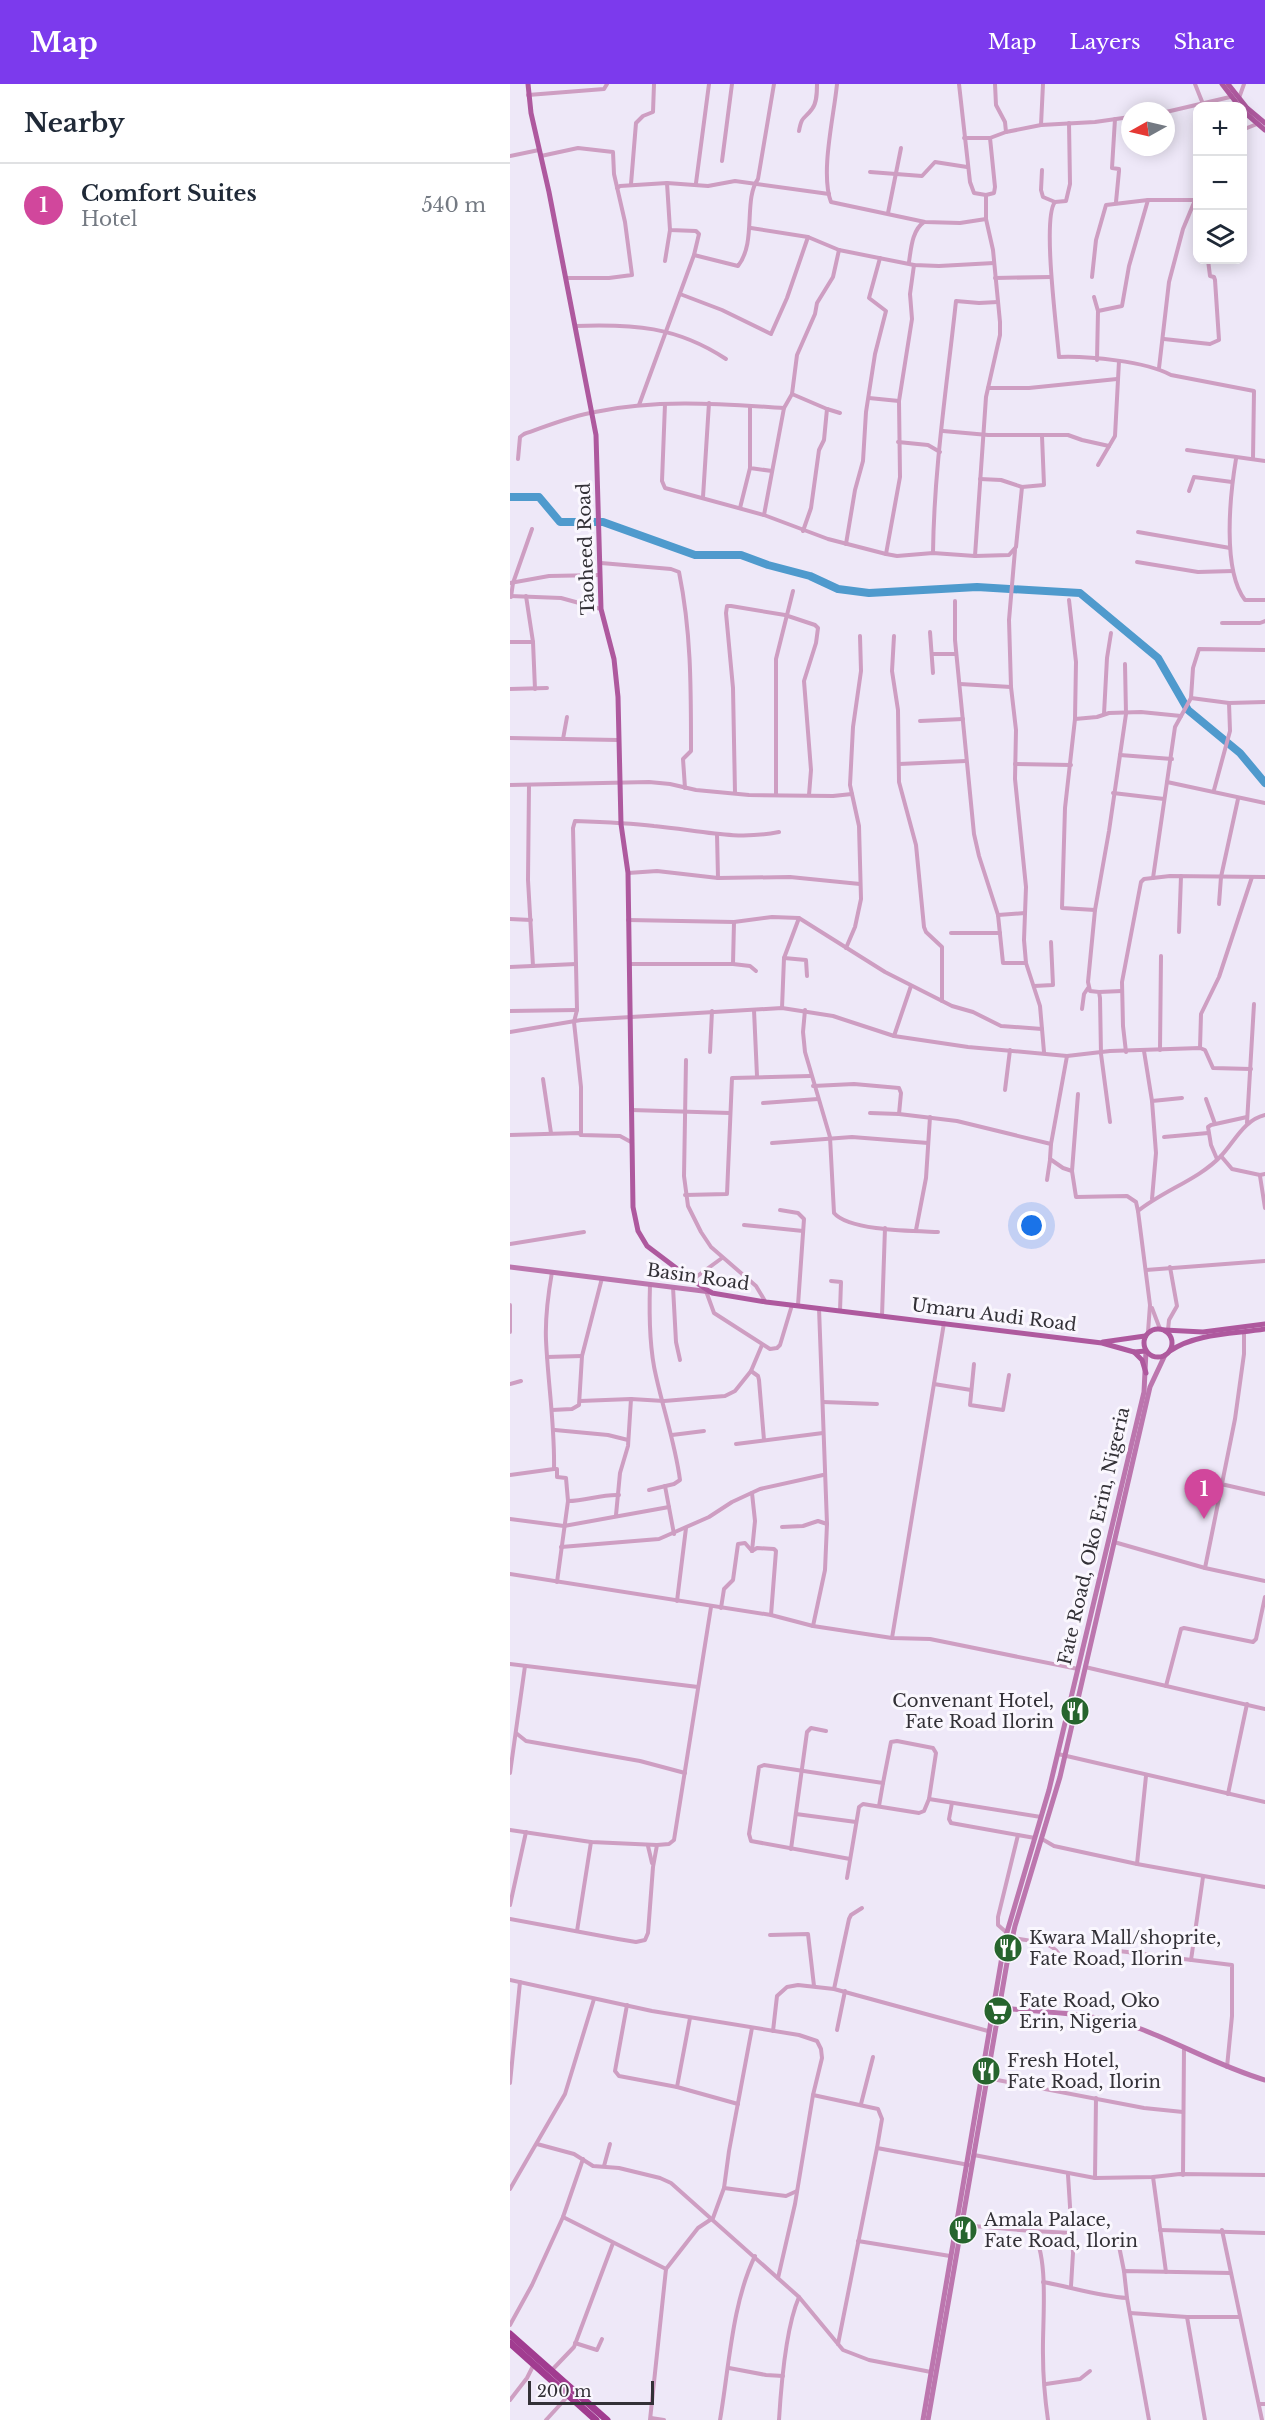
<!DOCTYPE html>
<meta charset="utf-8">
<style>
:root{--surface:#fff;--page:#f2f2f3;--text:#1f2937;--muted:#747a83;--line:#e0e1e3;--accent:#7c3aed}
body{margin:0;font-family:"Libre Baskerville",serif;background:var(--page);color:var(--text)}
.controls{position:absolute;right:18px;top:18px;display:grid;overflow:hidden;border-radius:12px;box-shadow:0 3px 15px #0003}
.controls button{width:54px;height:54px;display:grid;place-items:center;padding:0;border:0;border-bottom:2px solid var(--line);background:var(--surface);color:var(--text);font:30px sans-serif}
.compass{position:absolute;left:611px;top:18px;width:54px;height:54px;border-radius:50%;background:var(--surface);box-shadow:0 3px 15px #0003;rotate:262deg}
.scale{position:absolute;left:18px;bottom:15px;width:126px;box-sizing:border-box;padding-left:6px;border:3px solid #333137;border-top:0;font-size:16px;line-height:21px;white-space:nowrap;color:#333137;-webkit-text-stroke:4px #faf7fe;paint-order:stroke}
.you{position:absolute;left:522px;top:1142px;width:21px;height:21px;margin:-15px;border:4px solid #fff;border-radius:50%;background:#1a73e8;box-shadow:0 0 0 9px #1a73e833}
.badge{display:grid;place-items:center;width:39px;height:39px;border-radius:50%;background:var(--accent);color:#fff;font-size:20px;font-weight:700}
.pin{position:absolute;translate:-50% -50px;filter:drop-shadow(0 2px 3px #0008)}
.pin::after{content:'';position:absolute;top:32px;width:21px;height:18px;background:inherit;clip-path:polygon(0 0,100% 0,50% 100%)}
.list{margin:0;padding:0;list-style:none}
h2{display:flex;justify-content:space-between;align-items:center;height:78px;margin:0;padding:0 24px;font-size:26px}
h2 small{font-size:20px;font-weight:400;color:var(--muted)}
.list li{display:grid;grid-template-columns:39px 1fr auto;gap:18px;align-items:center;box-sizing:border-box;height:84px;padding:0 24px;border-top:2px solid var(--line)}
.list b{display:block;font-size:22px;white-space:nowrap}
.list p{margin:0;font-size:20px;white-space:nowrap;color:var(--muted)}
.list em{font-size:20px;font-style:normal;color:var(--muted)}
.icon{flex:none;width:33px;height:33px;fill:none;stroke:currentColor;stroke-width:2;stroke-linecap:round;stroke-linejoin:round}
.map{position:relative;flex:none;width:755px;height:2336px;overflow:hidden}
header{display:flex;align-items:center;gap:36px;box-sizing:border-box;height:84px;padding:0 30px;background:var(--accent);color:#fff}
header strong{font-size:28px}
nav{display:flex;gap:33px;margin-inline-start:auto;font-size:21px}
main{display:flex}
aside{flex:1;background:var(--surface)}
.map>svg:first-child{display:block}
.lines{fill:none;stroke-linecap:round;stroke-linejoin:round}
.river{stroke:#4f9acd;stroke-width:8}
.street{stroke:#ce9ec2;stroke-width:4}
.secondary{stroke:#bc76ae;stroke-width:5}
.primary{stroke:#ae599e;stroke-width:5}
.highway{stroke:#a13c90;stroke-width:7}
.labels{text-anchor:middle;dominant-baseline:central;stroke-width:6;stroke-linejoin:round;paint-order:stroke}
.street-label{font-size:18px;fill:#333137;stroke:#faf7fe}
.poi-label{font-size:18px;fill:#333137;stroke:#faf7fe;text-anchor:start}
</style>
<header>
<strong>Map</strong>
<nav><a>Map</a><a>Layers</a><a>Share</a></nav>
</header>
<main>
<aside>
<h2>Nearby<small></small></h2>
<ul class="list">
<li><span class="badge" style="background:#d1479c">1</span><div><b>Comfort Suites</b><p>Hotel</p></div><em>540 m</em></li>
</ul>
</aside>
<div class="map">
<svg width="755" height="2336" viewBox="0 0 755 2336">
<rect width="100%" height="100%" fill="#eee8f8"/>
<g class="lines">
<path class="river" d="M0 413H29L50 438H93L185 471H231L258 481 300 492 328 505 359 509 467 503 570 509 648 574 678 626 730 669 755 699"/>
<g class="street">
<path d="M327 0C324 32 310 89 321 118L415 138 450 139 476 135"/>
<path d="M449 0 460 98 464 109 476 111"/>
<path d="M485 0 486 21 495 38 496 48"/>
<path d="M685 0 693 20"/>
<path d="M18 11 94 5 97 0"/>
<path d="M729 14 734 0"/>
<path d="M656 28 720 13"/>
<path d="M605 35 602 84 609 85V87L606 118"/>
<path d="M531 41 533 0"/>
<path d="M732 46 747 40"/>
<path d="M289 47C292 31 294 36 302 25 307 19 307 8 307 0"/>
<path d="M454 54H480L496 48 531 41 585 38 620 33"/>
<path d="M0 72 29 66"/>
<path d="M31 72 68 64 103 68 104 90 115 138 122 191 99 194H56"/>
<path d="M212 77 222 0"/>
<path d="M532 86 531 106 533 113 545 118 556 117 560 100 559 39"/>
<path d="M360 88 412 92 425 78 457 83"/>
<path d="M186 99 199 0"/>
<path d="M121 100 126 39 133 32 143 28 144 0"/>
<path d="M107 104 110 102 157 99 198 102 225 97 319 110"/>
<path d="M545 118C532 134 547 246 549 273 578 272 635 277 661 291L744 307 743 375"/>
<path d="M378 129 391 64"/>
<path d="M241 144 298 153 329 166 404 181 429 182 484 179"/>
<path d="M184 171 228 182C247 158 233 116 248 95L264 0"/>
<path d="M155 177 160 146"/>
<path d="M399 178C401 165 402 146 414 138"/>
<path d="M582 193 586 156 596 121 638 116H685"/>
<path d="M485 194 541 193"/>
<path d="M170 210 212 226 261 250 277 214 298 153"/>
<path d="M584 213 588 227 587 276"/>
<path d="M588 227 612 222 619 182 638 116"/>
<path d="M65 242C123 240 166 242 216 275"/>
<path d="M654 255 700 260 709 256 705 196 704 193 700 192 698 176"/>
<path d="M649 284 659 198 673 145 688 109"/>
<path d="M478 304H519L607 295"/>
<path d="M282 310 287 271 305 230 307 219 323 193 329 166"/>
<path d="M359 314 389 317"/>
<path d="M155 320 152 397 155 404 254 431 318 455 376 470 387 472 423 469 465 472 499 471 506 463 512 403"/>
<path d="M129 321 184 171 189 150 186 147 160 146 157 99"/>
<path d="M240 322V384L262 387"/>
<path d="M433 347 478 351H558L572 356 599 362"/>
<path d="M388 358 418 361 430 368"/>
<path d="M677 366 755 377"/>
<path d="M8 375 10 353 14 350C37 342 61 332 85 328 147 315 211 320 274 324L282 310 317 325 330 329"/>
<path d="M726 375C720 411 712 486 735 516H755"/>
<path d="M588 381 605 352 609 277"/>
<path d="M470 395 491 396 512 403 534 401 532 352"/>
<path d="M679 407 684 393 722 398"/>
<path d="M193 413 199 319"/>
<path d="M230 424 240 384"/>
<path d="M254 431 274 324"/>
<path d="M293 447 301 424 309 366 314 356 317 325"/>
<path d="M628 448 720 464"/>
<path d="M336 460 345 406 353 377 356 328 365 270 376 227 359 214 370 174"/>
<path d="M505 466 499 536 501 603 506 646 505 695 516 803 514 856 516 879 530 922 534 968"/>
<path d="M423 469C424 384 437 301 446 217L469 219 488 218"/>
<path d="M376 470 390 393 389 317 402 235 400 210 404 181"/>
<path d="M465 472 476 313 490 251V238L483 166 476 135V111L484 109 485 103 480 54"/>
<path d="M627 478 688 488 723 487"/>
<path d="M91 479 161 485 169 488C181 547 181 601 181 661V667L173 675 175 704"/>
<path d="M0 499 39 492 90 491"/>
<path d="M0 512 51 514 91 525"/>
<path d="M16 512 23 558 25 605"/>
<path d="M1 513 3 499 22 445"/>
<path d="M559 516 566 578 565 635 555 724 552 824 585 826"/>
<path d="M445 517V556L464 750 469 772 488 831 493 879H516"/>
<path d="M712 539H750L755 537"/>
<path d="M420 548 423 589"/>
<path d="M384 552 382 587 388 626 389 698 406 761 414 843 416 848 432 863V917"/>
<path d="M0 558H23"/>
<path d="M423 570H446"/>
<path d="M450 600 501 603"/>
<path d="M0 605 37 604"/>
<path d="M681 614 719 619 755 618"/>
<path d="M594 630 597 574 601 549"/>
<path d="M565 635 587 633 599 629 631 628 671 632"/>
<path d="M410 637 453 635"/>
<path d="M0 654 108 656"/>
<path d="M53 655 57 633"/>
<path d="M610 671 662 675"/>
<path d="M389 680 456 677"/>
<path d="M505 680 561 681"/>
<path d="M657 698 755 719"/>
<path d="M0 701 139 698 160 700 186 706 239 711 323 712 342 710"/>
<path d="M19 701 18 796 23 882"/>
<path d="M704 706 720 647 719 619"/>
<path d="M225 709 223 604 216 529 217 522H221L275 531 305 541 308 544 306 559 294 597 301 686 299 711"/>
<path d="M603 709 654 715"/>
<path d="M266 710V575L283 507"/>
<path d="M207 750 208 794"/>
<path d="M118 789 147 787 208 794 280 793 350 800"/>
<path d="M643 794 665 643 681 614 683 584 689 565 755 566"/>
<path d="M709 820 711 793 728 715"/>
<path d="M488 831 515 829"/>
<path d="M0 835 21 836"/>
<path d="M118 836 224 838 262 833 289 834 375 888 442 922 463 928 491 942 532 945"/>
<path d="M669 848 671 792"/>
<path d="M441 849H490"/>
<path d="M336 864 345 843 351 815 349 742 340 701 343 643 351 587 350 552"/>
<path d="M274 874 296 876 297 892"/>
<path d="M119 880H223L240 882 246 887"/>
<path d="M223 880 224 838"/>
<path d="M0 883 66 880"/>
<path d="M524 902 543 901 541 858"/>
<path d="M589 908 612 907"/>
<path d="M272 924 274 874 289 834"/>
<path d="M572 925 574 910 578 904"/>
<path d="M244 926 247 992"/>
<path d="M295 926 293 948 295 968 320 1053 324 1129C339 1147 404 1147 428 1148"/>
<path d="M0 927 67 926"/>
<path d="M0 948 71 936 272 924 323 932 384 952 458 963 557 972 600 967 690 964 695 966 703 984 741 985"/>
<path d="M384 952 401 902"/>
<path d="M690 964 691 930 709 893 742 793"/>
<path d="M650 966 651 872"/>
<path d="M634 967 642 1017 646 1069 642 1115"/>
<path d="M200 968 202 927"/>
<path d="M616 968 613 942 612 898 631 798 634 795 660 792 755 793"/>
<path d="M176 976 174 1092 178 1122 191 1148 201 1163 246 1202 255 1217"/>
<path d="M33 995 41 1049"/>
<path d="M303 1002 344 1000 389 1004 391 1009 389 1030"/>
<path d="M495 1006 500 966"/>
<path d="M696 1015 705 1040"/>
<path d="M642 1017 672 1014"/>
<path d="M253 1019 308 1015"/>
<path d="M121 1026 220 1029"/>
<path d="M360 1029 389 1030 447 1037 541 1060 540 1075 553 1084 562 1087 566 1113 617 1112 626 1118 628 1127"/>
<path d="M600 1038 591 970 590 914 589 908 580 907 578 898 585 826 599 747 616 630 615 580"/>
<path d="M737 1039 744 920"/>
<path d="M0 1051 69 1049 71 1051 110 1052 121 1058"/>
<path d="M71 1051V1003L64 938 67 926 63 744 65 737C92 738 118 739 144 742 188 746 225 757 269 748"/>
<path d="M654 1053 698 1049"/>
<path d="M262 1059 342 1053 418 1059"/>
<path d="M541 1060 557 972"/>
<path d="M711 1072 722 1085 750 1091 755 1090"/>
<path d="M707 1075 701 1061 698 1043 701 1041 737 1033"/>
<path d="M562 1087 568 1010"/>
<path d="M750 1092 755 1124"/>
<path d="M537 1096 540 1076"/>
<path d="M175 1111 217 1110 222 994 300 992"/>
<path d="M270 1126 288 1129 294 1135 288 1221"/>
<path d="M234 1141 293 1147"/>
<path d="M406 1146 416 1094 420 1033"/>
<path d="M0 1160 74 1148"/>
<path d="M636 1186 755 1177"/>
<path d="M42 1188C38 1211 35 1233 36 1256 38 1300 45 1342 44 1385H47V1393L56 1394 58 1417 47 1498"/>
<path d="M182 1196 212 1174"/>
<path d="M321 1197 331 1198 330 1227"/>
<path d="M163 1203 166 1258 170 1276"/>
<path d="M196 1207 204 1229 260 1265 267 1264 270 1261 282 1221"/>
<path d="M0 1221V1248"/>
<path d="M642 1224 650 1245"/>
<path d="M372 1232 375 1144"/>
<path d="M658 1246 659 1236 667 1222 660 1183"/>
<path d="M638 1248 640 1221 628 1127C654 1106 688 1096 711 1072 725 1057 734 1036 755 1031"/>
<path d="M37 1273 72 1272"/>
<path d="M464 1280 460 1321 493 1326 499 1291"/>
<path d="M241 1287 248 1292 249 1296 254 1356"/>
<path d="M0 1300 11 1297"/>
<path d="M424 1300 461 1306"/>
<path d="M70 1317 121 1315 154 1317 215 1312 225 1307 241 1287 252 1261"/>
<path d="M313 1318 367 1320"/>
<path d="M42 1326 62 1325 69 1321 72 1272 92 1194"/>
<path d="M45 1346 98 1351 118 1356"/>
<path d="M162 1351 194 1347"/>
<path d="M226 1360 313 1349"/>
<path d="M0 1391 44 1385"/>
<path d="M711 1400 755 1410"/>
<path d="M155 1402 164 1450"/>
<path d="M139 1406 164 1400 170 1396C165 1359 154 1328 146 1292 139 1263 139 1231 140 1201"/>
<path d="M242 1409 245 1437 242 1467"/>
<path d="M58 1417C76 1417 91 1410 109 1411"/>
<path d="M106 1431 110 1389 118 1362 121 1315"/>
<path d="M0 1435 54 1442 159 1423"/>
<path d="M272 1443 293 1442 308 1437 317 1440"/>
<path d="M604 1458 695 1484 755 1497"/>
<path d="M51 1463 149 1455 199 1433 222 1418 250 1405 313 1391"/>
<path d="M242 1467 247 1464 264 1465 266 1467 261 1531"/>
<path d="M695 1484 725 1335 734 1270V1249"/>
<path d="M0 1490 261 1531 303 1542 382 1554 420 1555 568 1585"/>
<path d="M167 1517 176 1444"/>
<path d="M211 1524 214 1505 223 1496 228 1460 235 1459 242 1467"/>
<path d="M303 1542 315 1486 317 1440 309 1224"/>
<path d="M382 1554 434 1239"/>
<path d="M0 1580 188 1603"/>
<path d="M575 1583 755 1625"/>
<path d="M656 1602 671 1545 674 1544 743 1558 746 1555 755 1513"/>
<path d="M6 1649 16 1657 130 1677 175 1689"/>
<path d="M548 1670 755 1718"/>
<path d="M0 1689 15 1582"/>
<path d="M373 1699 381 1658 387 1657 423 1664 426 1669 419 1715"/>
<path d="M718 1710 737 1620"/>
<path d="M442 1719 439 1735 441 1739 508 1751"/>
<path d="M286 1730 346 1738"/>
<path d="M0 1746 81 1758 147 1761"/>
<path d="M532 1755 544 1762 627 1780 755 1803"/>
<path d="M138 1762 142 1779"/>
<path d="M281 1765 297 1648 301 1644 316 1647"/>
<path d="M340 1775 241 1757 239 1750 249 1683 254 1681 373 1699 369 1722"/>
<path d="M627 1780 636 1692"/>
<path d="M337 1794 349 1723 353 1720 409 1729 414 1727 419 1715 531 1733"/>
<path d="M0 1821 16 1748"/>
<path d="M0 1835 108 1855 126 1858 135 1856 138 1849 143 1783 147 1761 159 1760 164 1756 201 1523"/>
<path d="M67 1847 81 1758"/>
<path d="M496 1848 488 1841V1833L508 1751 525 1754"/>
<path d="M260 1851 298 1850 304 1902"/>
<path d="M503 1854C518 1857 540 1856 549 1870"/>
<path d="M609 1867 722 1881V1932L717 1983"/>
<path d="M681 1876 693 1793"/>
<path d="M0 1896 142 1927 289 1951 307 1957 311 1965 312 1974 303 2011 285 2120 268 2194"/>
<path d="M324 1905 339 1835 341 1831 352 1824"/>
<path d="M117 1921 105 1987 109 1992 167 2003 228 2020"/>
<path d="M327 1946 335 1907"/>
<path d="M263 1947 267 1912 277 1903 288 1901 324 1905 478 1947"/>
<path d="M477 1994 634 2024 673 2028"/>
<path d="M0 1999 10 1898"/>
<path d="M167 2003 180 1934"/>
<path d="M303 2011 368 2025 372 2035 367 2064 459 2081"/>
<path d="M351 2020 363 1973"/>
<path d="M27 2060 64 2070 83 2082 109 2084 150 2094 161 2099 289 2213 333 2266 359 2276 421 2288"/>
<path d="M464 2071 585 2094 643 2093 670 2090 755 2091"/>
<path d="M94 2082 100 2060"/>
<path d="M558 2091 563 2169 561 2202"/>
<path d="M673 2091 674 1964"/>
<path d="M643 2093 656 2188"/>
<path d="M585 2094 586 2014"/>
<path d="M214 2104 276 2112 287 2107"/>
<path d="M0 2105 55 2010 84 1915"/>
<path d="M53 2133 156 2185"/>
<path d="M451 2141 522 2147C540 2172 532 2239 533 2271 533 2292 535 2315 538 2336"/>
<path d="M650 2146 755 2149"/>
<path d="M712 2146 752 2336"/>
<path d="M523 2147 562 2149"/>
<path d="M348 2157 440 2172"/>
<path d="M608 2157 614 2187"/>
<path d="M533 2198C561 2203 588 2212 617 2214L639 2336"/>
<path d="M617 2214 614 2187 720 2189"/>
<path d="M620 2229 677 2233H730"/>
<path d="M677 2233 695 2336"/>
<path d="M0 2241 22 2201 53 2133 73 2075"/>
<path d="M65 2259 87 2266 92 2255"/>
<path d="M328 2260 367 2064"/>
<path d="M219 2284 256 2291 273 2292"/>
<path d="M42 2286 64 2263 103 2159"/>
<path d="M536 2300 570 2295 580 2287"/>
<path d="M0 2316 17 2294 24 2280"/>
<path d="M749 2320H755"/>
<path d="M141 2334 154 2336"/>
<path d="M36 2336 58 2312"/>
<path d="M140 2336 156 2185 188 2144 203 2134 214 2104 219 2067 242 1944"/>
<path d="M210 2336C219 2284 222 2219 245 2172"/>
<path d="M269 2336C271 2303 276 2243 289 2213"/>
</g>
<g class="secondary">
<path d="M0 1183 201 1208"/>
<path d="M489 1924C535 1928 586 1929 631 1945 673 1961 711 1983 755 1996"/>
<path d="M413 2336 495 1855 539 1706 634 1308 636 1267"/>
<path d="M418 2336 498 1873 505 1842 550 1693 640 1303 655 1271"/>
</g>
<g class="primary">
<path d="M18 0 21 29 39 108 86 351 91 525 104 575 108 613 111 740 118 789 123 1123 128 1147 137 1162 182 1196 202 1209 256 1218 592 1259 624 1268 636 1267"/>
<path d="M712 0 729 22"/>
<path d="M718 0 737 24 755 39"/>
<path d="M732 26 755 46"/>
<circle cx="648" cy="1259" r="14"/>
<path d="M654 1246 693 1248 755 1240"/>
<path d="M593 1258 635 1252"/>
<path d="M660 1267C686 1249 724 1250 755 1245"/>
<path d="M624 1268 632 1276 636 1289"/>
</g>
<g class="highway">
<path d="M0 2250 97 2336"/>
<path d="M0 2259 86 2336"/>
</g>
</g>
<defs>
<g id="restaurant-disc" transform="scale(1.5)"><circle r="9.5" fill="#27652e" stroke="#faf7fe"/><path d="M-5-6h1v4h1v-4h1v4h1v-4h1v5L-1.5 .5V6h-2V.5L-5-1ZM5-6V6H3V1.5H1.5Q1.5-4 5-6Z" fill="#fff"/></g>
<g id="supermarket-disc" transform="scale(1.5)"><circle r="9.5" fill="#27652e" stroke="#faf7fe"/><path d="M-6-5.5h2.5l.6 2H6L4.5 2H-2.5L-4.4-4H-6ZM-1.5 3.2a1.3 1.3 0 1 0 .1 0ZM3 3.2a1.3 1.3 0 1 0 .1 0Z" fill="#fff"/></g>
</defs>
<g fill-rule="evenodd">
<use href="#restaurant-disc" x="565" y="1627"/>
<use href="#restaurant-disc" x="498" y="1864"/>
<use href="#supermarket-disc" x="488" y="1927"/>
<use href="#restaurant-disc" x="476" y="1987"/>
<use href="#restaurant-disc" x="453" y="2146"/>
</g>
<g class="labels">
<g class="street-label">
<text transform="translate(76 465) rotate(-92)">Taoheed Road</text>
<text transform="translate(188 1193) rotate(8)">Basin Road</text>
<text transform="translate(484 1231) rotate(7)">Umaru Audi Road</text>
<text transform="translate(584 1452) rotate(-77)">Fate Road, Oko Erin, Nigeria</text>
</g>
<g class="poi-label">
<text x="544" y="1617" text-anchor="end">Convenant Hotel,<tspan x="544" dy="21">Fate Road Ilorin</tspan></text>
<text x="519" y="1854">Kwara Mall/shoprite,<tspan x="519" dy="21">Fate Road, Ilorin</tspan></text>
<text x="509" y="1917">Fate Road, Oko<tspan x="509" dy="21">Erin, Nigeria</tspan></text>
<text x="497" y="1977">Fresh Hotel,<tspan x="497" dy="21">Fate Road, Ilorin</tspan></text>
<text x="474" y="2136">Amala Palace,<tspan x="474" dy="21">Fate Road, Ilorin</tspan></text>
</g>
</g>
</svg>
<div class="controls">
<button>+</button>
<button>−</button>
<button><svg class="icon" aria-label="layers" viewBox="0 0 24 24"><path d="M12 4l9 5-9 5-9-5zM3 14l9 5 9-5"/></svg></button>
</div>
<svg class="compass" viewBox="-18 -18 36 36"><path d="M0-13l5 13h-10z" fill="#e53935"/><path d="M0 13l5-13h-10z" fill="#747a83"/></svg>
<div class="scale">200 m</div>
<div class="you"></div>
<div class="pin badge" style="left:694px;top:1435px;background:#d1479c">1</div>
</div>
</main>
